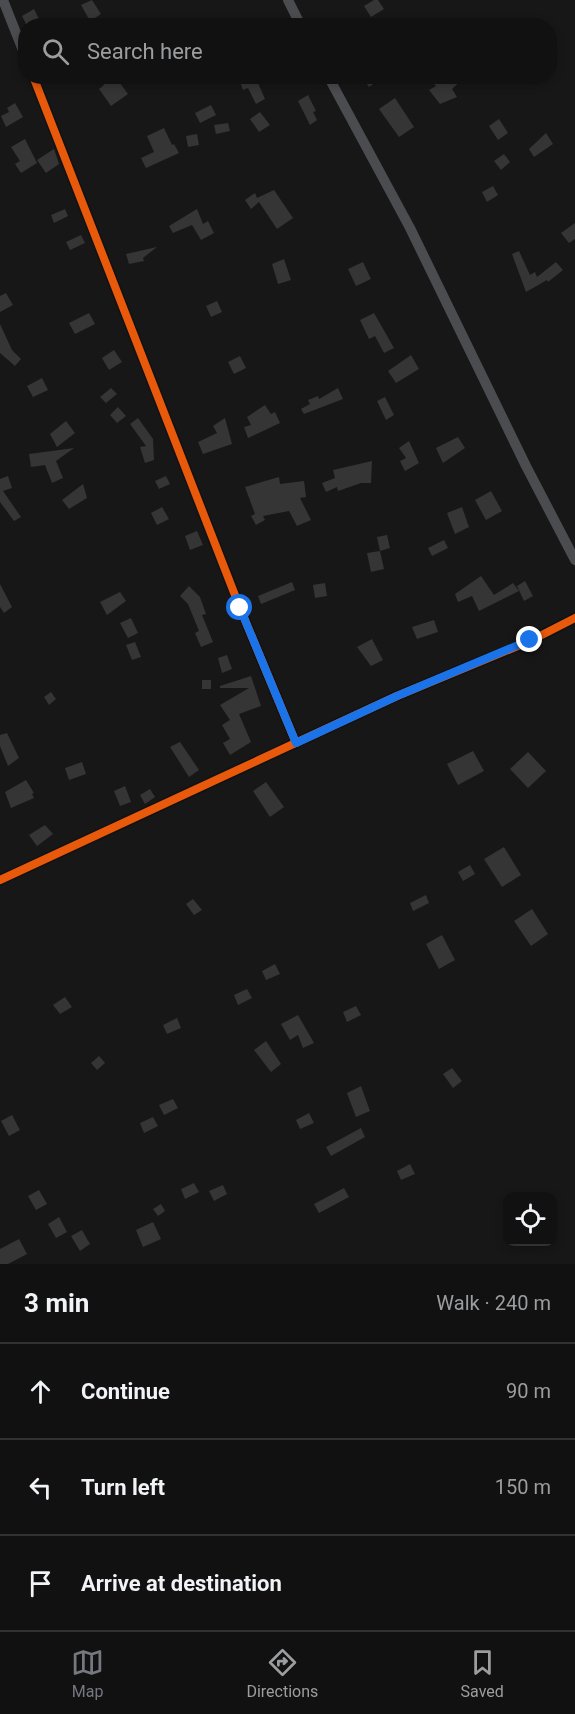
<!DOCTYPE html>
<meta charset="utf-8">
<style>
:root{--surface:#111;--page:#1a1a1a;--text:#f1f3f6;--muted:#9c9d9f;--line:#303131;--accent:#757880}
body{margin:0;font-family:Roboto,sans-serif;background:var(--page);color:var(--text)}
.controls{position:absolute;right:18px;bottom:18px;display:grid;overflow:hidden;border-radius:12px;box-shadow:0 3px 9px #0003}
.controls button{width:54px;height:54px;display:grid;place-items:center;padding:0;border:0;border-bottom:2px solid var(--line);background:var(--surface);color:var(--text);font:30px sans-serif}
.stop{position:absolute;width:18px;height:18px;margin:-14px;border:4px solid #1a73e8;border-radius:50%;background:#fff}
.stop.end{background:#1a73e8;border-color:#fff;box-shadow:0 2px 6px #0008}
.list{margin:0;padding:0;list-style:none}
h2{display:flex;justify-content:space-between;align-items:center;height:78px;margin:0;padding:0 24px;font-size:26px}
h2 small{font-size:20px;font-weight:400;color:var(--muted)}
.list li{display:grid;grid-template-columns:39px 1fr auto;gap:18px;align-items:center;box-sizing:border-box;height:96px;padding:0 24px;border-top:2px solid var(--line)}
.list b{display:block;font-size:22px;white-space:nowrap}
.list em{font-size:20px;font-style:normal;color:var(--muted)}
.icon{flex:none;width:33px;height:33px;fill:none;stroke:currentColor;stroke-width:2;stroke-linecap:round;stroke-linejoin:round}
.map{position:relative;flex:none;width:575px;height:1264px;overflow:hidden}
.search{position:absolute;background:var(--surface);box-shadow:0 3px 9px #0003;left:18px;right:18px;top:18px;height:66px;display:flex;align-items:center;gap:15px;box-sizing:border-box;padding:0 21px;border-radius:24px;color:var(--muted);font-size:22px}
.sheet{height:366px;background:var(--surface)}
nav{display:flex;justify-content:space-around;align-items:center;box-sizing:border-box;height:84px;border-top:2px solid var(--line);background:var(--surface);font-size:16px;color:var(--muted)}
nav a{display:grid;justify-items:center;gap:3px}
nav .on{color:var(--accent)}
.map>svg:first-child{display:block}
.building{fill:#353536}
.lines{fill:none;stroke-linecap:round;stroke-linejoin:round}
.minor{stroke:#4b4c50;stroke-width:10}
.cycleway-casing{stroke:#111113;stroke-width:11}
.cycleway{stroke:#e8590c;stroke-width:8}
.route{stroke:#1a73e8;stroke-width:8}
</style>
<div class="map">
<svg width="575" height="1264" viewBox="0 0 575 1264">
<rect width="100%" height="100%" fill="#171717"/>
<g class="building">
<path d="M92 0 101 14 90 21 81 5Z"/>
<path d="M374 0H378L384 9 371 17 364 6Z"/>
<path d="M34 9 40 21 27 26 22 16Z"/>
<path d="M101 76H131L120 83 128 94 111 106 99 89 104 85Z"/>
<path d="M245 76H255L265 99 256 104 248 88 243 90 239 79Z"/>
<path d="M361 76H385L369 87Z"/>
<path d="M427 76H466L452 89 457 97 440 104 429 90 436 86Z"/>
<path d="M308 95 316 111 313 112 317 120 310 125 298 101Z"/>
<path d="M395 98 414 127 399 137 379 109Z"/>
<path d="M15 103 23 117 6 127 1 116 9 112 7 108Z"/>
<path d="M211 105 216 115 200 123 195 113Z"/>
<path d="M260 112 270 125 259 132 250 119Z"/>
<path d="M499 119 508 133 498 140 489 126Z"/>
<path d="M228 123 230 131 216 134 214 125Z"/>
<path d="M164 128 172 145 174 144 179 153 146 168 141 158 154 152 147 136Z"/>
<path d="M546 133 553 144 534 157 529 149Z"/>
<path d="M197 134 199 145 188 147 186 136Z"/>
<path d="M25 139 37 163 21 173 15 164 20 161 11 147Z"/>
<path d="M54 149 59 164 46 173 37 160Z"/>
<path d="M504 154 510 162 501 170 494 161Z"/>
<path d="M493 186 498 195 487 202 482 192Z"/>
<path d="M274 190 293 218 277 229 259 202 251 209 245 200 255 193 257 198Z"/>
<path d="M65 209 68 216 54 223 51 215Z"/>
<path d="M197 209 203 224 208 221 214 233 201 240 192 225 173 233 169 226Z"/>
<path d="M575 223V239L569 243 561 233Z"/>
<path d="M81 235 85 243 70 250 66 242Z"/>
<path d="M157 247 143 258 144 261 129 264 126 254Z"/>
<path d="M519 251 530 275 535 272 537 277 556 262 563 270 548 282 547 280 526 292 512 254Z"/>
<path d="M284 259 291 280 278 284 272 264Z"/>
<path d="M363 262 371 279 356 286 348 269Z"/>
<path d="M6 293 13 305 0 312V296Z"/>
<path d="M217 301 222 312 211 317 206 306Z"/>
<path d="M89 313 95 324 75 334 69 323Z"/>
<path d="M374 313 394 348 384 353 375 336 369 339 360 320Z"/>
<path d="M0 324 12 350 21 359 15 366 0 353Z"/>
<path d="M114 350 122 362 109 370 102 358Z"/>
<path d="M411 355 419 369 396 383 388 371Z"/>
<path d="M240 356 246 368 234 374 228 362Z"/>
<path d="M42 378 48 390 33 397 27 386Z"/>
<path d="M111 388 117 394 106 403 100 397Z"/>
<path d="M338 388 343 399 304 414 301 409 310 404 308 400 318 396 319 399Z"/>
<path d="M385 397 394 415 386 420 377 401Z"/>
<path d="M265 405 271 414 275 412 280 423 248 438 244 427 251 425 247 417Z"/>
<path d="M118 407 126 416 117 423 110 415Z"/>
<path d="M138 418 153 439 154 460 145 463 140 447 146 446 130 424Z"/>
<path d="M225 418 232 444 203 454 198 442 217 433 213 426Z"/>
<path d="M66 421 75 433 57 447 50 434Z"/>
<path d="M458 437 465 448 443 463 436 448Z"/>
<path d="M409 441 419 463 405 471 400 461 406 458 399 448Z"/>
<path d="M74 448 56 461 63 478 52 483 45 465 31 467 29 454Z"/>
<path d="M372 461 371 483H361L338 491 337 487 326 492 322 483 335 478 333 470Z"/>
<path d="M8 476 12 488 3 491 21 517 14 521 0 502V479Z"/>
<path d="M166 476 170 484 159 489 155 481Z"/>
<path d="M279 477 280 484 304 481 306 497 300 498 311 520 297 526 289 511 263 516 265 520 256 525 251 516 255 514 245 487Z"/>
<path d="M83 484 87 498 69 509 62 500Z"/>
<path d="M491 491 502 511 486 520 475 500Z"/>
<path d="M162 507 169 519 157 525 151 513Z"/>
<path d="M462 507 469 527 455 534 447 513Z"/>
<path d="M197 531 203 545 190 550 185 536Z"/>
<path d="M387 535 390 548 380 551 377 537Z"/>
<path d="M444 540 448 548 432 556 428 548Z"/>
<path d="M380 551 384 569 371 572 367 553Z"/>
<path d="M481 576 494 595 513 583 519 591 479 611 472 596 458 602 455 594Z"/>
<path d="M525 581 533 596 524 601 517 586Z"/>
<path d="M292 582 295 590 261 604 258 596Z"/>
<path d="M325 583 327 596 315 598 313 585Z"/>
<path d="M0 584 12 607 4 613 0 607Z"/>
<path d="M189 586 200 597 206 614 202 615 213 642 201 647 195 633 199 631 188 604 180 596Z"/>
<path d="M120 592 126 601 107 615 100 602Z"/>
<path d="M131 618 138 633 128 638 120 623Z"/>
<path d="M434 620 438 632 417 639 412 627Z"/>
<path d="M372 639 383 660 371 666 357 647Z"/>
<path d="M135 642 141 657 132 660 126 645Z"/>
<path d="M227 655 232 669 222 673 218 658Z"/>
<path d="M251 676 261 706 239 714 251 742 230 755 223 743 230 739 222 725 230 720 220 705 249 688H220V686Z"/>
<rect x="202" y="680" width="9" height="9"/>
<path d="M51 692 56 699 49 705 44 697Z"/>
<path d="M7 733 19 758 8 766 0 746V735Z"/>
<path d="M180 742 199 770 189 777 170 747Z"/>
<path d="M473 751 484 771 458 785 447 764Z"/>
<path d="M528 752 546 771 528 788 510 769Z"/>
<path d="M82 762 86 774 69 780 65 768Z"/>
<path d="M26 780 34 793 32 794 34 798 11 808 5 792Z"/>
<path d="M266 782 284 807 270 817 253 791Z"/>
<path d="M125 786 131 802 120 806 114 791Z"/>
<path d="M150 789 155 797 145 804 140 795Z"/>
<path d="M45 825 53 834 37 846 29 835Z"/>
<path d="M504 847 521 875 502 887 484 859Z"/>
<path d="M470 865 475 874 463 881 458 872Z"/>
<path d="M426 895 429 903 413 911 410 903Z"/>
<path d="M193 899 202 910 194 915 186 904Z"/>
<path d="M532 909 548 934 531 946 514 921Z"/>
<path d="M442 935 455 960 439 969 426 944Z"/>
<path d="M275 964 280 974 266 980 262 971Z"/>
<path d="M247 989 252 998 238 1005 234 995Z"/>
<path d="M65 997 72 1007 60 1014 53 1005Z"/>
<path d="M356 1006 361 1015 347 1022 343 1012Z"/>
<path d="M298 1015 314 1043 303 1048 298 1035 290 1040 281 1024Z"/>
<path d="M177 1018 181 1028 167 1034 163 1025Z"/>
<path d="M266 1041 281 1064 271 1072 254 1050Z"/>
<path d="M99 1056 105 1063 97 1070 91 1063Z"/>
<path d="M452 1068 462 1081 453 1088 443 1074Z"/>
<path d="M361 1086 370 1111 356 1117 347 1093Z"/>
<path d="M173 1099 178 1108 164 1115 159 1105Z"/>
<path d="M309 1113 314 1123 300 1129 296 1120Z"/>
<path d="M12 1115 20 1130 9 1136 1 1121Z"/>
<path d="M153 1117 158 1126 144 1133 140 1123Z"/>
<path d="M361 1128 365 1137 331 1156 326 1147Z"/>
<path d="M410 1164 415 1174 401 1180 397 1171Z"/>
<path d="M194 1183 199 1192 185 1199 181 1189Z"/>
<path d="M223 1185 227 1194 214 1201 209 1191Z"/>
<path d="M344 1188 349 1197 319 1213 314 1204Z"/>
<path d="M39 1190 47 1204 36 1210 28 1196Z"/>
<path d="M161 1204 165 1211 158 1216 153 1209Z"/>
<path d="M59 1217 67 1232 56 1238 48 1224Z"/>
<path d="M153 1222 161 1239 143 1247 136 1230Z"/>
<path d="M82 1230 90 1244 80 1251 71 1236Z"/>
<path d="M19 1239 27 1254 8 1264H0V1249Z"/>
</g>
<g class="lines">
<g class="minor">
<path d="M3 0 26 58"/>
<path d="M288 0 301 26"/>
<path d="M33 76 240 608 296 743"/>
<path d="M328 76 410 228 526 466 575 560"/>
<path d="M0 880 397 696 530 641 575 618"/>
</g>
<g class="cycleway-casing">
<g id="cycleway">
<path d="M33 76 240 608 296 743"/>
<path d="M0 880 397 696 530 641 575 618"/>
</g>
</g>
<use href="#cycleway" class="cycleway"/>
</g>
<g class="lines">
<path class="route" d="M240 608 296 743 397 696 530 640"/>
</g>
</svg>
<div class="controls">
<button><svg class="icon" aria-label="locate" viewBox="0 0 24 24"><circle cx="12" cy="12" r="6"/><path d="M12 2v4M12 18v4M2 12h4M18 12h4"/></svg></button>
</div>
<div class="stop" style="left:240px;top:608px"></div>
<div class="stop end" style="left:530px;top:640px"></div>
<div class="search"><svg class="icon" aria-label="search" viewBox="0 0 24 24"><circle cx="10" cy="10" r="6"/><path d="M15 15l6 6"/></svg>Search here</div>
</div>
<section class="sheet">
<h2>3 min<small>Walk · 240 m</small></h2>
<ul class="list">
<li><svg class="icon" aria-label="ahead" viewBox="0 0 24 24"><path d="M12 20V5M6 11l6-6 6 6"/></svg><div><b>Continue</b></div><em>90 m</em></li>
<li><svg class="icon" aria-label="left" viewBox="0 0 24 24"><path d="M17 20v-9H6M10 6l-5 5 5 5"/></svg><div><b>Turn left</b></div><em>150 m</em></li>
<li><svg class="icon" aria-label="arrive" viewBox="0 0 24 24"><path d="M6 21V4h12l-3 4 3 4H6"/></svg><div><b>Arrive at destination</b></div></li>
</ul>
</section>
<nav>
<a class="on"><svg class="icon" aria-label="map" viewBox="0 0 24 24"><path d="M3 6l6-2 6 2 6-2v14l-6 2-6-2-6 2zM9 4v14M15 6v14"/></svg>Map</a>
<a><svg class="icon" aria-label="directions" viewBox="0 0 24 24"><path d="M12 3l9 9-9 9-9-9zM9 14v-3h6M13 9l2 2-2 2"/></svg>Directions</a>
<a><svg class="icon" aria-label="saved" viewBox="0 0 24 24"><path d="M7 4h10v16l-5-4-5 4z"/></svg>Saved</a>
</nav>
